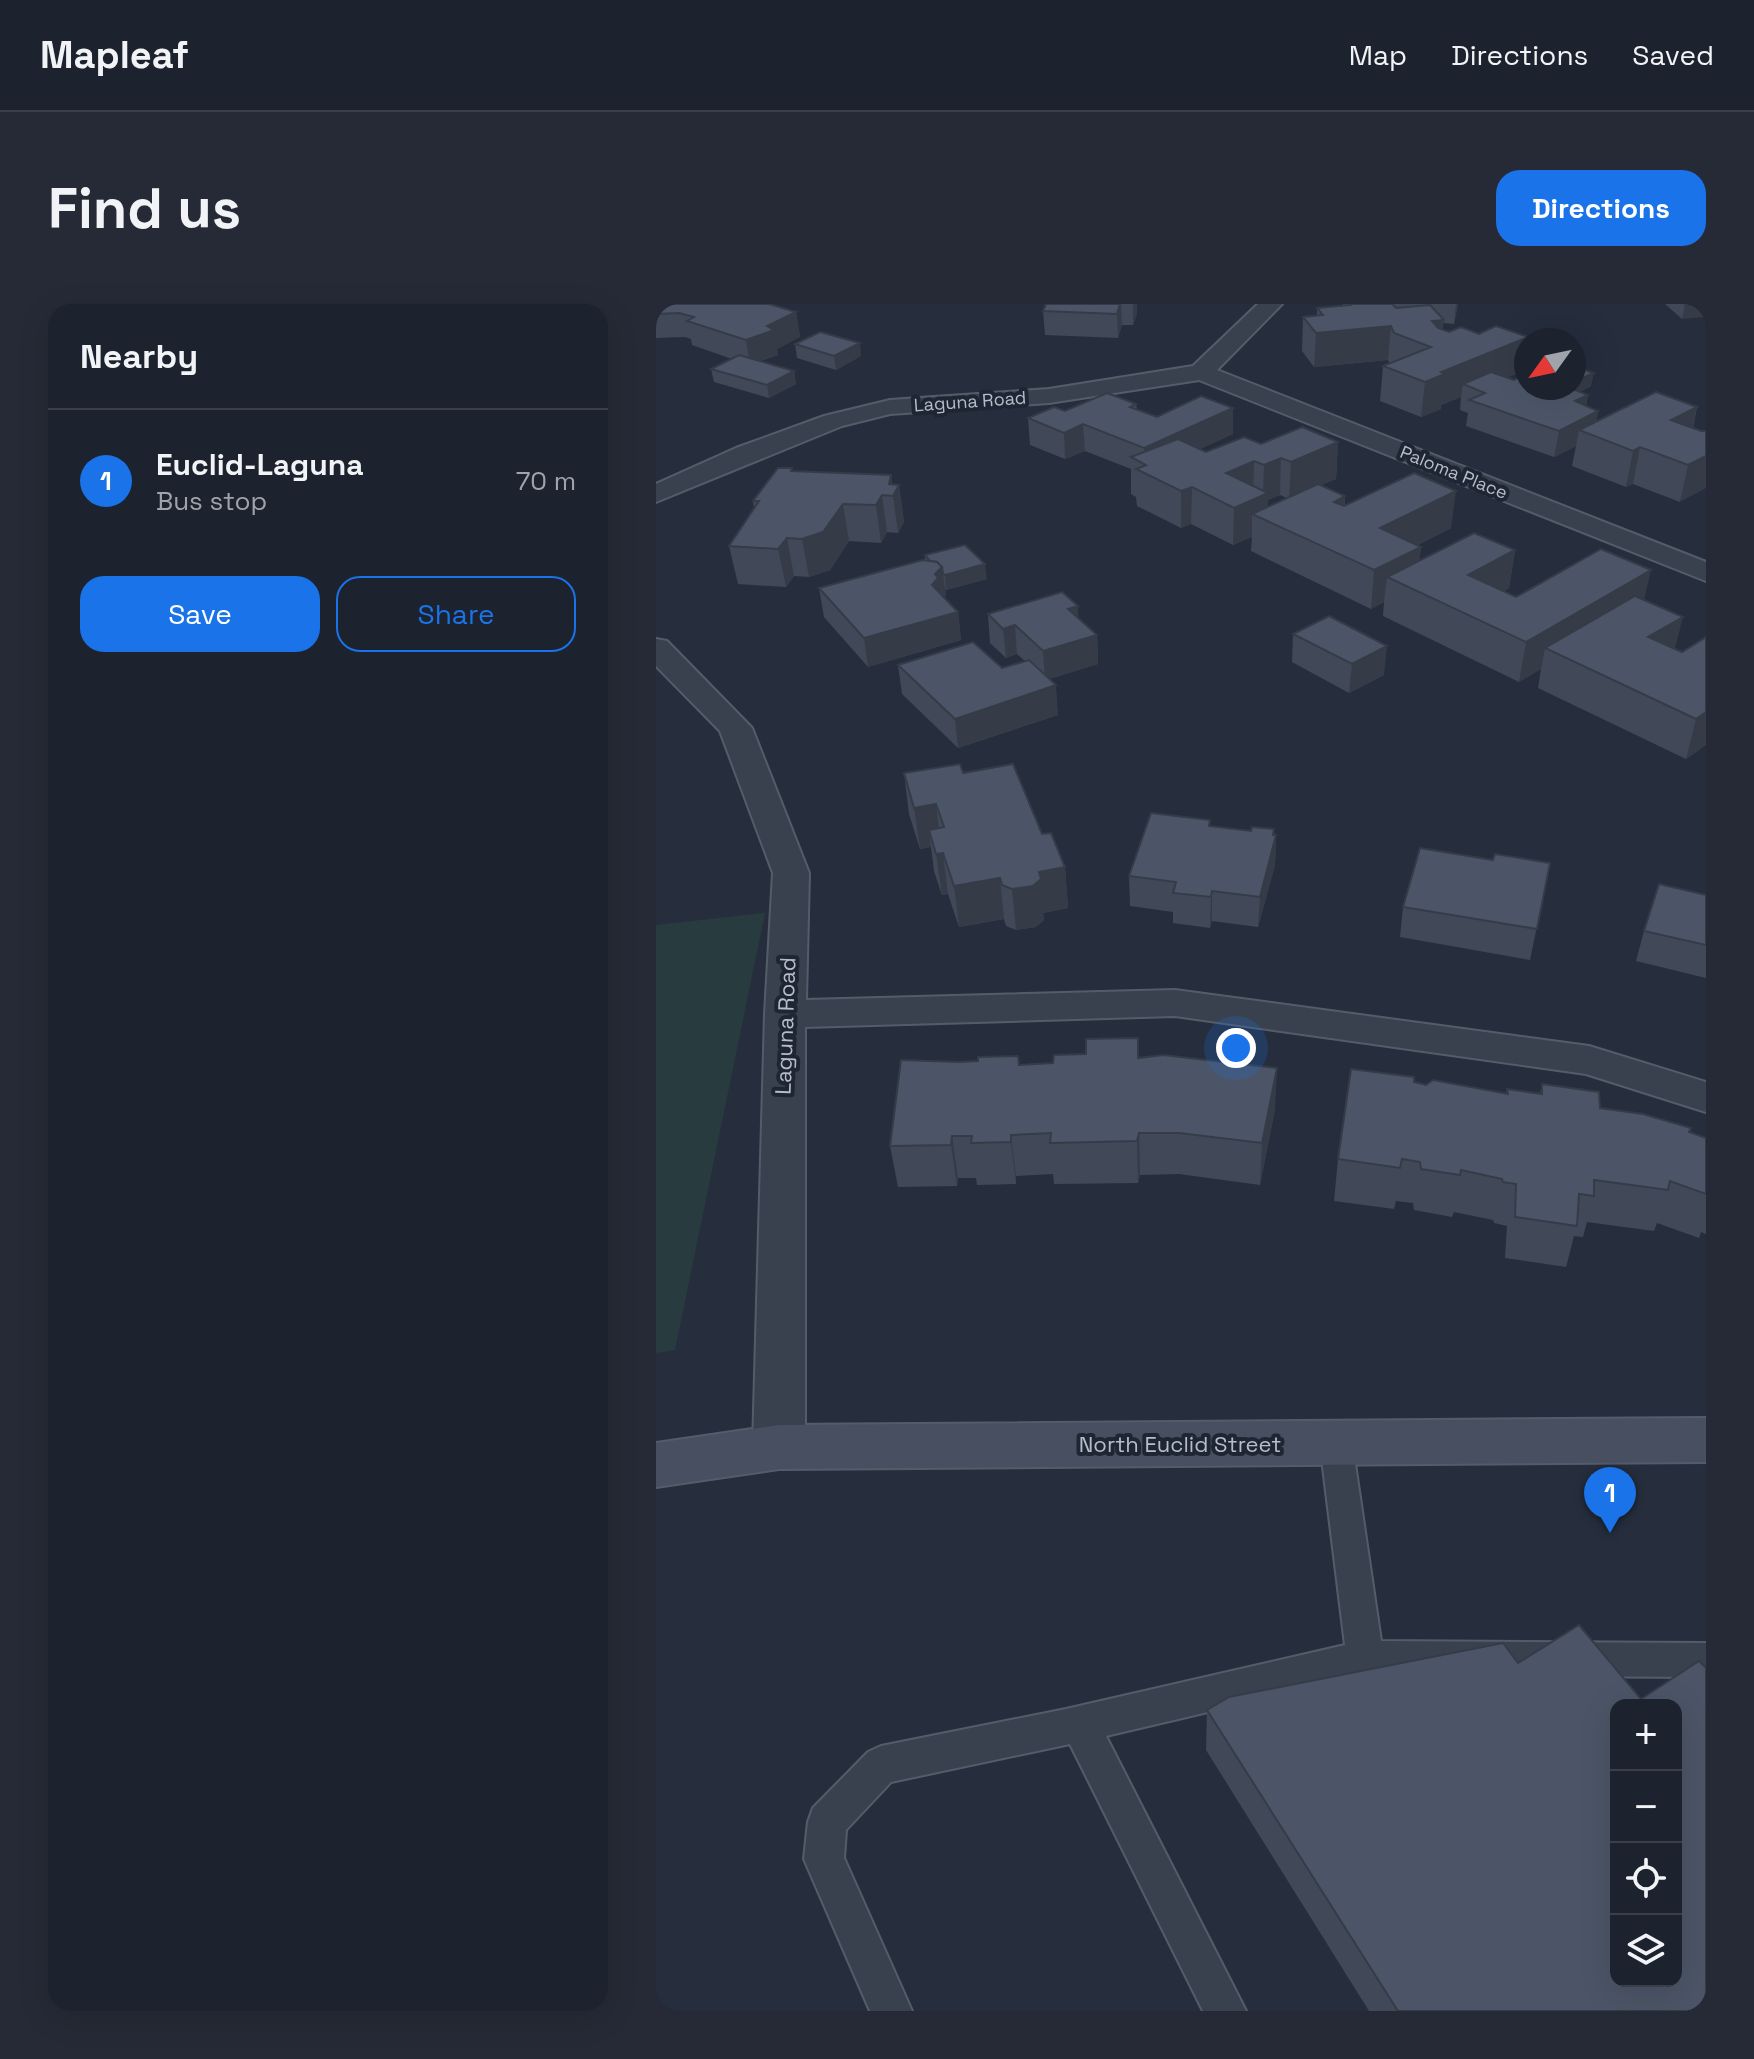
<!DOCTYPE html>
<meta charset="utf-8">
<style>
:root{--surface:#1c222e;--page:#252a36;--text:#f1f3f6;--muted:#a0a4aa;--line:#3a3f4a;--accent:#1a73e8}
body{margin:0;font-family:"Space Grotesk",sans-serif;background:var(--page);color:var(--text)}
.controls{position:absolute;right:24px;bottom:24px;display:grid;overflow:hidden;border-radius:16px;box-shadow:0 8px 32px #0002}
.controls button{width:72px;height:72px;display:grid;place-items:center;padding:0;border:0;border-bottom:2px solid var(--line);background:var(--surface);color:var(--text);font:40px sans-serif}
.compass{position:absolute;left:858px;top:24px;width:72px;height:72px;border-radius:50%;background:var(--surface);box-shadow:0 8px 32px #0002;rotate:237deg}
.you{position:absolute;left:580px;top:744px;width:28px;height:28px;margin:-20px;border:6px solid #fff;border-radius:50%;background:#1a73e8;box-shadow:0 0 0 12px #1a73e833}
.badge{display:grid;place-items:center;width:52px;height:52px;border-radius:50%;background:var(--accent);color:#fff;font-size:26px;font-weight:700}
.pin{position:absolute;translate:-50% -66px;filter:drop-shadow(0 2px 4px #0008)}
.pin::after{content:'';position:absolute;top:42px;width:28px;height:24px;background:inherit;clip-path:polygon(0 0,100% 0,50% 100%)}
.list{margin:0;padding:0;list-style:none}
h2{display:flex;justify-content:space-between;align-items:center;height:104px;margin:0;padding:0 32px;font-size:34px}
h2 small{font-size:26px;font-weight:400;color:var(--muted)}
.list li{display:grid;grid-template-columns:52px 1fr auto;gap:24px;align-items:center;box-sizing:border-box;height:144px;padding:0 32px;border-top:2px solid var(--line)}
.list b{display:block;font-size:30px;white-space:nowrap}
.list p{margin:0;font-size:26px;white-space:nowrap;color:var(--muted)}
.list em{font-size:26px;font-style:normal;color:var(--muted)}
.actions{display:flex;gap:16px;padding:24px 32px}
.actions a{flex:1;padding:18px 0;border:2px solid var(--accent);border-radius:24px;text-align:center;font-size:28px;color:var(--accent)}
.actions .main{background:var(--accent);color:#fff}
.icon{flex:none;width:44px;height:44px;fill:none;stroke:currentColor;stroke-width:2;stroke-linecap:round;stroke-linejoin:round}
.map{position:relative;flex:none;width:1050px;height:1707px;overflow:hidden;border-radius:24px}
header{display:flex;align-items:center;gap:48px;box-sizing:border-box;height:112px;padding:0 40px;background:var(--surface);border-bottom:2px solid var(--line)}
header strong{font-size:38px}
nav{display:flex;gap:44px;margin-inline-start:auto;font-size:28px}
.intro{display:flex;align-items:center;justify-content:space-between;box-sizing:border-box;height:192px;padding:0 48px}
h1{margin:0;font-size:56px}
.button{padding:20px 36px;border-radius:24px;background:var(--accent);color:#fff;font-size:28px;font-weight:700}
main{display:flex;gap:48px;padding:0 48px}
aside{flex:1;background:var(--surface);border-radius:24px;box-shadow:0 8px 32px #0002}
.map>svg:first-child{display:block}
.green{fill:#283b3f}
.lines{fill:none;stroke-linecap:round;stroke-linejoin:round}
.lane-casing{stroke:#555c69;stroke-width:4}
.street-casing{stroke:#555c69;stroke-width:4}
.secondary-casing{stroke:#555c69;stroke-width:4}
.lane{fill:#3a414e;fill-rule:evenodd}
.street{fill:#3a414e;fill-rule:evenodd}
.secondary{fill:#484f61;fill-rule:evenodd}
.wall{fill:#414959;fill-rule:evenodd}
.shaded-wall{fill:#353c48}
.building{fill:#4c5567;stroke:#353c48;stroke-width:2;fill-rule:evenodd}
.labels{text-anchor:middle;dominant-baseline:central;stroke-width:8;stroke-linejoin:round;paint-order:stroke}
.far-street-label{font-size:18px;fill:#b6bcc9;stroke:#1f2633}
.street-label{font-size:22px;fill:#b6bcc9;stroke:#1f2633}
</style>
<header>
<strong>Mapleaf</strong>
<nav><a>Map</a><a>Directions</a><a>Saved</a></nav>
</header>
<div class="intro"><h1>Find us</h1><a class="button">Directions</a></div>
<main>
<aside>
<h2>Nearby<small></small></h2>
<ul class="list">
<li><span class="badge">1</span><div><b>Euclid-Laguna</b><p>Bus stop</p></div><em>70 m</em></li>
</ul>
<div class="actions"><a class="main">Save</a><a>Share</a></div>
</aside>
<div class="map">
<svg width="1050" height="1707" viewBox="0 0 1050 1707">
<rect width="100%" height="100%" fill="#262e3e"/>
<path class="green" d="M109 609 19 1046 0 1049V621Z"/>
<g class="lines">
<g class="lane-casing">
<path id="lane" d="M680 1125 692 1129 696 1139 725 1337 1050 1339V1373L709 1371 450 1432 590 1707H547L414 1440 235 1478 190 1526 188 1554 256 1707H214L148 1555 152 1518 157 1504 212 1448 225 1442 410 1405 689 1341 664 1139 668 1129Z"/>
</g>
<g class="street-casing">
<g id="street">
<path d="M602 0H626L561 66 1050 258V277L543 76 393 99 234 110 186 122 0 198V180L80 144 168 112 234 96 393 85 537 62Z"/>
<path d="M0 335 11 337 96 424 153 569 150 696 519 686 933 742 1050 778V808L930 770 519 712 149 723V1143L141 1158 123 1165 105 1158 97 1143 109 710 117 569 64 427 0 362Z"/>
</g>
</g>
<g class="secondary-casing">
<path id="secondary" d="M1050 1114V1158L123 1165 0 1183V1139L123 1121Z"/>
</g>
<use href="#lane" class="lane"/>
<use href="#street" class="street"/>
<use href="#secondary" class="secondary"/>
</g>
<g class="wall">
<path d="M0 0 140 8 144 33 121 45 122 51 104 57 138 67 140 80 113 94 58 78 55 65 76 55 36 41 35 35 29 33 0 34Z"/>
<path d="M390 0H481V10L477 21H466L462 34 389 31 387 7Z"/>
<path d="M687 0H802L798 20 787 19V26L793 28 872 33 871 36H870L868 62 870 61V84L935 82 924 88 932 91 930 102 942 107 940 117 1041 103 1037 124 1045 127 1024 198 977 180 970 183 916 162 920 142 898 153 810 122 812 109 804 106 805 93 785 101V105L765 113 724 97 727 62 734 60 732 56 658 63 646 47 647 13 661 12V4L687 2ZM863 69 862 74 858 76 851 73Z"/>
<path d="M1009 0H1050L1026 15Z"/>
<path d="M139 40 205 52 180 66 141 54Z"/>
<path d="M480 100 481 105 501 113 577 104V130L544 145 550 148 605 140 682 138 680 175 665 181 689 192V202L795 224 762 241 765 243 763 257 859 246 853 284 848 287 860 293 988 296 1019 345 1026 348 1050 333V441L1030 455 882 384 885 365 863 378 727 312 728 298 715 305 595 247 596 233 577 241 535 220 525 224 481 202 480 193 475 190V165L429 147 409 155 374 141 372 114 409 107ZM624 191 631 194 612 203V196Z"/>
<path d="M136 167 243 181 248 218 242 229 231 228 225 239 193 237 174 266 153 273 138 272 130 283 82 280 73 242 98 204 97 197Z"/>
<path d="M269 251 331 275 290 286 289 285 290 291 288 293 302 308 305 336 212 363 168 313 163 284 269 257Z"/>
<path d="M332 310 422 314 441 331 442 360 393 375 402 411 302 444 246 390 242 361 346 364 369 357 361 350 350 354 334 339Z"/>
<path d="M637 330 728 371 693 389 636 358Z"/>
<path d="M248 469H307L386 530 409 563 412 604 387 609 388 616 380 623 360 626 350 622 348 615 303 623 292 590 286 591 278 567 275 543 264 545 253 510Z"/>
<path d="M554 522 620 531 619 561 602 623 556 617 554 624 517 619V608L474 602 473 572Z"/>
<path d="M837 556 894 559 874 656 744 633 747 603Z"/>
<path d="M1050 591V674L980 657 988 627Z"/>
<path d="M482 754 619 805 604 881 523 870 484 871 482 879 398 880 397 870 360 872V880L321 881 320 874H302L301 882 242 883 234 842 363 761Z"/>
<path d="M758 778 770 781 850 790 851 785 884 789 886 780 944 804 1050 834V930L1045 928 1043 934 1001 919 998 927 931 918 927 933 918 932 910 963 849 954 851 922 838 919 837 916 798 908 796 913 758 906 757 899 740 897 738 905 678 897 682 855Z"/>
<path d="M862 1359 985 1395 1050 1707H713L550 1446 551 1406Z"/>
</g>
<g class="shaded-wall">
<path d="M464 0H465L466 21 462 34 461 10Z"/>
<path d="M477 0H481V10L477 21Z"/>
<path d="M800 0H802L798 20Z"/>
<path d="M1029 0H1050V13L1026 15Z"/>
<path d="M140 8 144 33 121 45 122 51 94 61 90 36 111 22Z"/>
<path d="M788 16 784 50 776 17Z"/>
<path d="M735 22 732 56 658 63 660 29Z"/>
<path d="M872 33 871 36H870L867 66 863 64V69L822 86 807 80 805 93 785 101V105L765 113 769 78 785 68Z"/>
<path d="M204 39 205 52 180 66 178 52Z"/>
<path d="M138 67 140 80 113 94 111 81Z"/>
<path d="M938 69 935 82 909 95 911 84H918V78Z"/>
<path d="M932 91 928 114 942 107 938 132 923 126 920 142 898 153 903 127 919 97Z"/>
<path d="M1041 103 1033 138 1015 116Z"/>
<path d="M577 104V130L490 170V161L488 160V144Z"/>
<path d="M427 120 429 147 409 155 408 129Z"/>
<path d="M682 138 680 175 633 195 635 158Z"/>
<path d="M984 143 977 180 970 183 977 147Z"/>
<path d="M1050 152V184L1024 198 1032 161Z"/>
<path d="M625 154 624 191 612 196 611 216 596 210V233L577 241 578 204 607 191 608 161Z"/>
<path d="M598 157 597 194 570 169Z"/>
<path d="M235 171 238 190 243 181 248 218 242 229 237 192 233 180Z"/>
<path d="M536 183 535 220 525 224V187Z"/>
<path d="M800 187 795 224 720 262 724 224Z"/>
<path d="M226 191 231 228 225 239 220 201Z"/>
<path d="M689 192 687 229 678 198Z"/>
<path d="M187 200 193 237 174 266 153 273 146 235Z"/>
<path d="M131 234 138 272 130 283 122 245Z"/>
<path d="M765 243 761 281 731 273 728 298 715 305 718 266Z"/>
<path d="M859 246 853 284 807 309 812 271Z"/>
<path d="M329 260 331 275 290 286 289 271Z"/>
<path d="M286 263 290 291 284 297 276 281 279 270Z"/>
<path d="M995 266 986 305 889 344 885 365 863 378 870 338Z"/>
<path d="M422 302 423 330 412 305Z"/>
<path d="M302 308 305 336 212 363 208 334Z"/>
<path d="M1027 313 1017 352 992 333Z"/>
<path d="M359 321 361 350 350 354 347 325Z"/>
<path d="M441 331 442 360 389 376 387 347Z"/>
<path d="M731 342 728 371 693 389 696 360Z"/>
<path d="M400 381 402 411 302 444 299 415Z"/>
<path d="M1050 408V441L1030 455 1040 415Z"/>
<path d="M280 500 285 541 273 526 275 543 264 545 258 504Z"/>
<path d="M618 525V541L620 531 619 561 602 623 604 593Z"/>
<path d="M287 549 292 590 286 591 280 550Z"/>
<path d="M409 563 412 604 387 609 388 616 380 623 360 626 356 585 383 568Z"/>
<path d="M344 574 348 615 303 623 298 582Z"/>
<path d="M556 587V617L554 624 555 593Z"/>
<path d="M621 764 619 805 604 881 606 839Z"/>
<path d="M483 829 484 871 482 879 481 837Z"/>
<path d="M355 831 360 872V880L355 838Z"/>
<path d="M296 832 302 874 301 882 295 841Z"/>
</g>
<g class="building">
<path d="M0 0H113L140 8 111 22 118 26 90 36 31 17 38 13 23 9 0 10Z"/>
<path d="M390 0H464L461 10 387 7Z"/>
<path d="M693 0H736L740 4 774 1 788 16 776 17 782 24 793 28 805 23 823 30 840 22 872 33 785 68 789 70 769 78 727 62 775 43 738 29 735 22 660 29 647 13 667 11 661 4 694 1Z"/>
<path d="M164 28 204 39 178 52 139 40Z"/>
<path d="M83 51 138 67 111 81 55 65Z"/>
<path d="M918 62 938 69 918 78Z"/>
<path d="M835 68 858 76 865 72 870 74V84H914L932 91 919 97 942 107 903 127 813 96 829 89 807 80Z"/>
<path d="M1000 88 1041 103 1015 116 1045 127H1050V152L1032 161 984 143 977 147 923 126Z"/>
<path d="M451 89 480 100 474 103 501 113 545 92 577 104 488 144 427 120 408 129 372 114 398 103 409 107Z"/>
<path d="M646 123 682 138 635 158 625 154 608 161 598 157 570 169 612 189 578 204 536 183 525 187 480 165 490 161 475 153 522 135 550 148 588 133 605 140Z"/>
<path d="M122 164H136L135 167 235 171 233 180 243 181 237 192 226 191 220 201 187 200 167 228 146 235 131 234 122 245 73 242 103 197H97Z"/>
<path d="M758 169 800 187 724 224 765 243 718 266 596 210 662 180 689 192 678 198 688 202Z"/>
<path d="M818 229 859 246 812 271 860 293 945 245 995 266 870 338 731 273Z"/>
<path d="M309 241 329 260 289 271 287 270 286 263 281 258 274 257 269 251Z"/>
<path d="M267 256 281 258 286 263 279 270 282 274 276 281 302 308 208 334 163 284Z"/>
<path d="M406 288 422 302 412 305 441 331 387 347 359 321 347 325 332 310Z"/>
<path d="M979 292 1027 313 992 333 1026 348 1050 333V408L1040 415 889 344Z"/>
<path d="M673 312 731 342 696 360 637 330Z"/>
<path d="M317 338 346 364 373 356 400 381 299 415 242 361Z"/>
<path d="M304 460 307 469 357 460 386 530 395 529 409 563 383 568 385 575 377 582 356 585 346 581 344 574 298 582 287 549 280 550 273 526 288 523 280 500 258 504 248 469Z"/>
<path d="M495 509 554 516 553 522 595 527 596 523 618 525 617 531H620L604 593 556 587 555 593 517 589 520 578 473 572Z"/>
<path d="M764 544 837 556 839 550 894 559 881 625 747 603Z"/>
<path d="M1003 580 1050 591V641L988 627Z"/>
<path d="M482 734V754L507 751 621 764 606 839 523 829H483L481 837 394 839 395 829 355 831V838L315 839 316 832H296L295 841 234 842 245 756 303 758 322 757V753L362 752 363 761 397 759 398 751 430 750V735Z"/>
<path d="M695 765 758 773V778L770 781 777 776 852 790 851 785 886 790V780L943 788 944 804 987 810 1035 824 1033 828 1050 834V890L1014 877 1012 886 938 876V892L923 890 921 922 859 913 860 880 847 878 846 875 805 866 804 871 765 865 764 858 746 855 744 864 682 855Z"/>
<path d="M923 1321 985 1395 1043 1357 1050 1364V1707H742L551 1406 573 1393 847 1339 862 1359ZM960 1401H1020V1677H960Z"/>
</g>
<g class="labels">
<g class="far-street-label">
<text transform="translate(314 97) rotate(-4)">Laguna Road</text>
<text transform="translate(798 168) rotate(22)">Paloma Place</text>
</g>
<g class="street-label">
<text transform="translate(129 722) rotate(-88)">Laguna Road</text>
<text x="524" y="1140">North Euclid Street</text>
</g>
</g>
</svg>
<div class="controls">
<button>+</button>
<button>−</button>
<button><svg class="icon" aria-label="locate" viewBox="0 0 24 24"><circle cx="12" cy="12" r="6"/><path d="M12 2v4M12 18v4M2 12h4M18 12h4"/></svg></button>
<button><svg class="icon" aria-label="layers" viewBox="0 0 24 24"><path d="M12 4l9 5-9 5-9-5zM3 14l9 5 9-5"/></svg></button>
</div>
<svg class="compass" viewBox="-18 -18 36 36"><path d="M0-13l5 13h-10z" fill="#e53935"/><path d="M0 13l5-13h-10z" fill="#a0a4aa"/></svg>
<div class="you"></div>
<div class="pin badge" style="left:954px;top:1229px">1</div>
</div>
</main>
